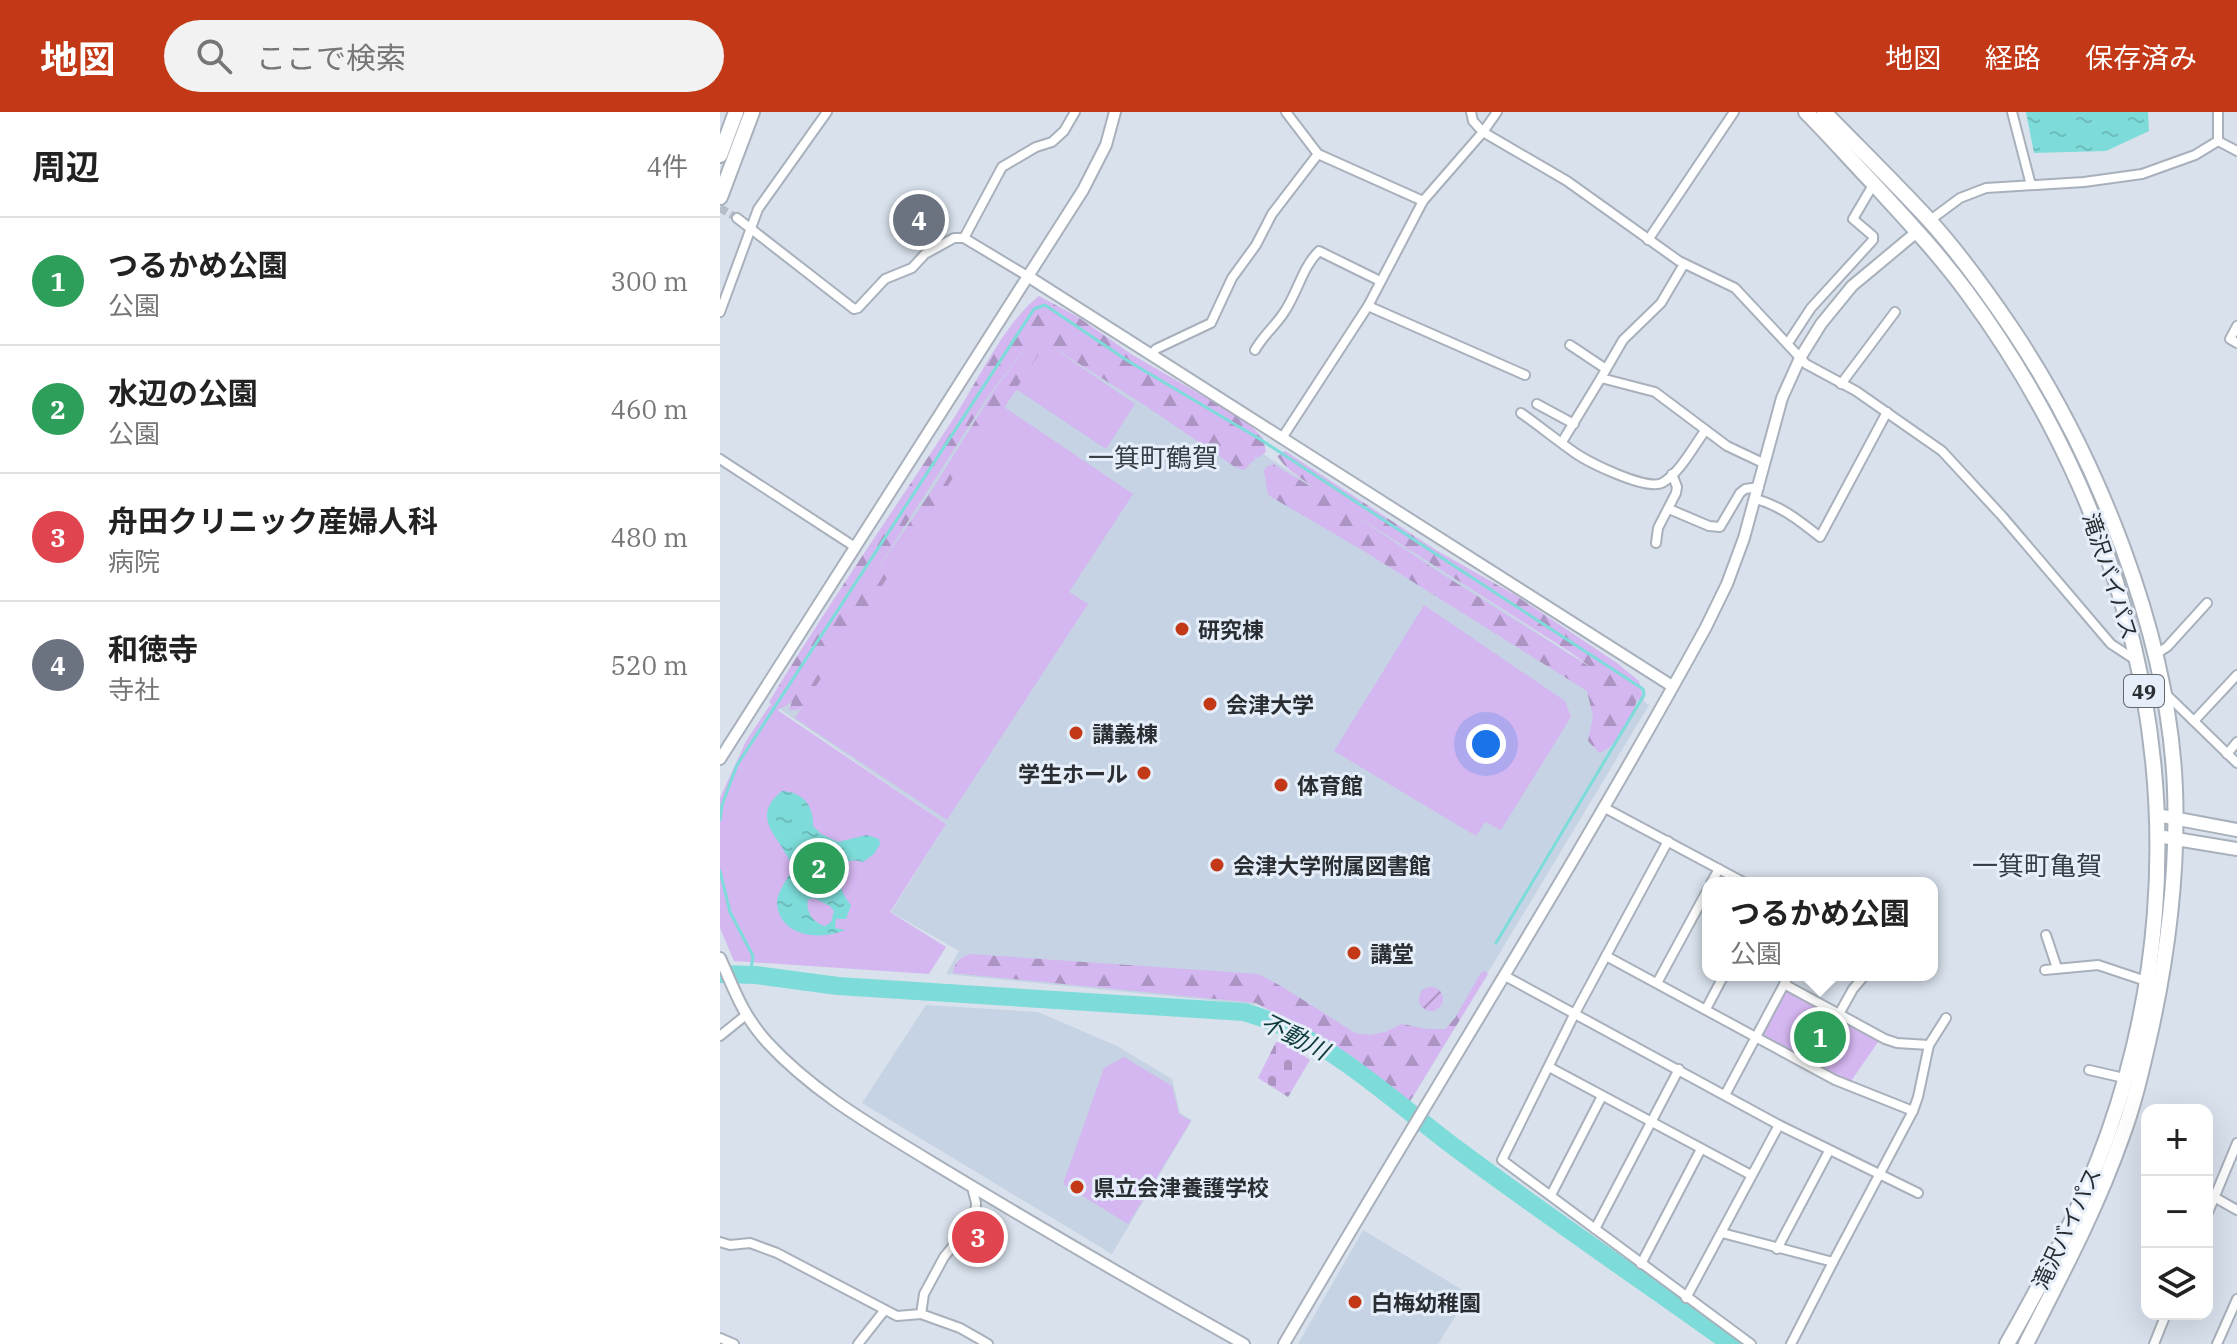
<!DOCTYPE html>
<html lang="ja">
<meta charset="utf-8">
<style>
:root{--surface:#fff;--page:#f2f2f2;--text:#222;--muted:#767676;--line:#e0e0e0;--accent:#c33917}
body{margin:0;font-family:"IBM Plex Serif","Noto Sans JP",serif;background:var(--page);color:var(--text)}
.controls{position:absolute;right:24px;bottom:24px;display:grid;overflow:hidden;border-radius:16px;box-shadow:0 8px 32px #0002}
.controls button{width:72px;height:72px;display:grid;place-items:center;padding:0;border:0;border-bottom:2px solid var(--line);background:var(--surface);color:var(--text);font:40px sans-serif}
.you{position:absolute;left:766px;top:632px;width:28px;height:28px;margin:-20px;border:6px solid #fff;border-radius:50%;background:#1a73e8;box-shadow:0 0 0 12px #1a73e833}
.badge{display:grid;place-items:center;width:52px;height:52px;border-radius:50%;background:var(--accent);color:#fff;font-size:26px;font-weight:700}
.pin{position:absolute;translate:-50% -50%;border:4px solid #fff;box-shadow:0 2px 8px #0006}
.popup{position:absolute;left:982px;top:765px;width:236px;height:104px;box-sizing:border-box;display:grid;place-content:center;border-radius:16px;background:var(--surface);filter:drop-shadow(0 2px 6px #0005);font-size:26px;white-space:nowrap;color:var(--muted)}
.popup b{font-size:30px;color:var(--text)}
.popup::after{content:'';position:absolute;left:50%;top:100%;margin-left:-16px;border:16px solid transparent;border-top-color:var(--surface)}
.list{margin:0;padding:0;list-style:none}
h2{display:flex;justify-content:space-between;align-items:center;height:104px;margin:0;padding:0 32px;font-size:34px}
h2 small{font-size:26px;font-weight:400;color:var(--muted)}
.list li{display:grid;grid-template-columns:52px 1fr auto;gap:24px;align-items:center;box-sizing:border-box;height:128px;padding:0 32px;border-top:2px solid var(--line)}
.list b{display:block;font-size:30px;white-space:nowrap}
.list p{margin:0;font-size:26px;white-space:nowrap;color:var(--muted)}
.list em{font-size:26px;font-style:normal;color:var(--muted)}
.icon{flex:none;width:44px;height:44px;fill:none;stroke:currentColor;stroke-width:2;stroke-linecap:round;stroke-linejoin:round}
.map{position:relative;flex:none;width:1517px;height:1232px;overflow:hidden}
header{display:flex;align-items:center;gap:48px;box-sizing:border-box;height:112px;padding:0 40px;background:var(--accent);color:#fff}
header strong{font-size:38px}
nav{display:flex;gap:44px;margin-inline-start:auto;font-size:28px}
.search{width:560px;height:72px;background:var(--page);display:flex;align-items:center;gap:20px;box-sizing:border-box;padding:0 28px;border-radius:44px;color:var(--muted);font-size:30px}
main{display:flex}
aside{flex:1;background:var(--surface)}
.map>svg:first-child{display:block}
.built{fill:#c6d3e4}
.forest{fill:url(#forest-firs);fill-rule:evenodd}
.cemetery{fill:url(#cemetery-stones)}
.park{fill:#d4b6f0}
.garden{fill:url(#garden-furrows)}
.water{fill:url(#water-ripples);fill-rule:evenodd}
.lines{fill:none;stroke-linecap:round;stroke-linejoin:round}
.stream{stroke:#7ddcd9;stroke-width:3}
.river{stroke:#7ddcd9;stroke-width:18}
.minor-tunnel{stroke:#b5bdc7;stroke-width:8;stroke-dasharray:8 4;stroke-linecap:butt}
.minor-casing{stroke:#a8b1bb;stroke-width:12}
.tertiary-casing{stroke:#a8b1bb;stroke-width:14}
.primary-casing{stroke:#a8b1bb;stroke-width:16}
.trunk-casing{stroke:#a8b1bb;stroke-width:18}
.motorway-casing{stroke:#a8b1bb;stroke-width:18}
.minor{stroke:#fff;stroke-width:8}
.tertiary{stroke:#fff;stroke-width:10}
.primary{stroke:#fff;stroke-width:12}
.trunk{stroke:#fff;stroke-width:14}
.motorway{stroke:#fff;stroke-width:14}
.poi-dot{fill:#c33917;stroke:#e5eef9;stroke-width:3}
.labels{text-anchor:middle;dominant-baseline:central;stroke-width:6;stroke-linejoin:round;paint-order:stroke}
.shield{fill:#e5eef9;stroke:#62686e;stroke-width:2}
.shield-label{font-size:20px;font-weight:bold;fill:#2a2e32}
.street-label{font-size:22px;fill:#2a2e32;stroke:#e5eef9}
.poi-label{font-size:22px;font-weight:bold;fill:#2a2e32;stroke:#e5eef9;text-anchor:start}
.water-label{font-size:24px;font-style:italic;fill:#0e3c3b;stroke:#e5eef9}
.quarter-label{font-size:26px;fill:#363e46;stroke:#e5eef9}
</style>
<header>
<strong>地図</strong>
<div class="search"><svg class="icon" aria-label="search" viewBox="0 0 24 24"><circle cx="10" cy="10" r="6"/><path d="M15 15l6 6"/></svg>ここで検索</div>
<nav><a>地図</a><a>経路</a><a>保存済み</a></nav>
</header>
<main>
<aside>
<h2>周辺<small>4件</small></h2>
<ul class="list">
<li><span class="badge" style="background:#2e9e5b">1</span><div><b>つるかめ公園</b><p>公園</p></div><em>300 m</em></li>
<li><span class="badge" style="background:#2e9e5b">2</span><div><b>水辺の公園</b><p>公園</p></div><em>460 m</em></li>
<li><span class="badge" style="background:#e0444e">3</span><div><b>舟田クリニック産婦人科</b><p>病院</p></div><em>480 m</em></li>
<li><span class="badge" style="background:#6b7280">4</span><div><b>和徳寺</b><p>寺社</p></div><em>520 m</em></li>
</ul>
</aside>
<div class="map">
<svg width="1517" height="1232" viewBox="0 0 1517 1232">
<defs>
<pattern id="forest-firs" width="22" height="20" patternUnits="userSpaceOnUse" patternTransform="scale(2)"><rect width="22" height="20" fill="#d4b6f0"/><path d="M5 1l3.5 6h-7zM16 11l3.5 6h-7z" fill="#ac94c3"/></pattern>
<pattern id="cemetery-stones" width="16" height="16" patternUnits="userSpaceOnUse" patternTransform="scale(2)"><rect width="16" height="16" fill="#d4b6f0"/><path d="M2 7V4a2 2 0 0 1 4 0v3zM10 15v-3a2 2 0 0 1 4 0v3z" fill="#ac94c3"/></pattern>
<pattern id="garden-furrows" width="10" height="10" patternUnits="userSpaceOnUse" patternTransform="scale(2)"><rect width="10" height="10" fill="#d4b6f0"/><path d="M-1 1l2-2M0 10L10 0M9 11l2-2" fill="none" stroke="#ac94c3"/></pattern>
<pattern id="water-ripples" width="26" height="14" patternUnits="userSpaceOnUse" patternTransform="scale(2)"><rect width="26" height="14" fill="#7ddcd9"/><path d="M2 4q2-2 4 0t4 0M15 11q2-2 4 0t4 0" fill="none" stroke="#6cbdbb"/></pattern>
</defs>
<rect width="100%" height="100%" fill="#d8e1ec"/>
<g class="built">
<path d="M314 193 929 593 690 990 632 942 539 893 226 862 239 839 171 800 226 712 51 591Z"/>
<path d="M206 893 318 900 397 934 452 967 460 1001 472 1008 392 1142 142 991Z"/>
<path d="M643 1118 749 1182 718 1232H578Z"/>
</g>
<g class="forest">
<path d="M319 184 358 205 411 242 526 309 543 326 546 340 538 346 533 342 536 346 524 358 515 355 429 296 334 236 318 248 294 281 95 584 78 598H69L72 590 56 599 49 590C107 494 171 402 232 309 257 271 284 211 319 184ZM316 221 273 280 212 378 151 467 267 286Z"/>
<path d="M565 339 716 438 795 483 897 551 919 569 924 590 917 587C911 610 901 632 879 641L868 629 873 604 867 579 642 438 548 383 544 359 546 355 553 352 595 377 566 355 557 344ZM624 396 850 540 873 557 719 460Z"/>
<path d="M251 842 538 862 561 874 635 921 650 923 665 920 682 912 707 917H725L735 906 760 862 764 859 768 862 690 989 630 943 536 891 233 861C234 851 241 844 251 842Z"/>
</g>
<path class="cemetery" d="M563 929 590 948 568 985 538 966 556 930Z"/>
<g class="park">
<path d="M326 231 415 292 386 337 296 277Z"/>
<path d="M281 293 413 382 349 480 368 492 227 708 75 606Z"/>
<path d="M704 493 845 589 851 605 781 718 765 710 756 724 614 639Z"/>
<path d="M50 593 226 712 170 800 226 835 209 862 14 849 0 816V686L26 629Z"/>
<path d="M1065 876 1160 927 1129 972 1040 923Z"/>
<path d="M404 945 452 974 459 1002 471 1009 408 1112 343 1072 384 956Z"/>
</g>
<circle class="garden" cx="711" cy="887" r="12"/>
<g class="water">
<path d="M1306 0H1428L1429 19 1386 39 1314 41Z"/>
<path d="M62 679C83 680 94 694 93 714L101 722 118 730 147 723 159 727 160 732 154 742 143 750C111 741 116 777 131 793L126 807H116L115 816 125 818C101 829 59 825 57 791 57 779 68 767 73 756 63 727 27 707 62 679ZM94 786 110 794 114 799 111 810 105 814C94 812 85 799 88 788Z"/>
</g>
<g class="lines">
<g class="stream">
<path d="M0 708 2 693 17 653 314 197 325 193 408 249 538 326 923 577 924 583 776 831"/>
<path d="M0 759 10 800 33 844 30 864"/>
</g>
<path class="river" d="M0 862 36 863 118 874 524 900C606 923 670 987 737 1037 827 1104 920 1167 1011 1232"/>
<path class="minor-tunnel" d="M0 96 17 106"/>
<g class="minor-casing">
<g id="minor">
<path d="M566 0 598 42 703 89"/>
<path d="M751 0 753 9 763 20 847 69 959 149 1015 176 1086 252 1136 279 1222 339 1282 404 1391 532 1414 547"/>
<path d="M1292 0 1311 73"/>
<path d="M1498 0V29"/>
<path d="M1498 29 1517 39"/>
<path d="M17 106 134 197 138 196 165 167 192 156 205 142 234 126H244L282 55 316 35 332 30 344 19 355 0"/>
<path d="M1209 109 1240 86 1266 76 1364 70 1422 62 1475 43 1498 29"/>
<path d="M244 126 309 165"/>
<path d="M928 128 1014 0"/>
<path d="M964 152 941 191 903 228 881 266 935 280 1007 334 1043 351"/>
<path d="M648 194 805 263"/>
<path d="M0 200 38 97 107 0"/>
<path d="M1517 214 1510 227 1517 231"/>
<path d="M1068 231 1091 196 1153 128V124L1133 107 1153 73"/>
<path d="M850 233 886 257"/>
<path d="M535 238C543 224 554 215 563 202 578 181 581 157 599 139L660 169"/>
<path d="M431 243 436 237 491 211 512 166 536 133 552 102 598 42"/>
<path d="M1121 272 1175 200"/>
<path d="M817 292 854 312"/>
<path d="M801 301C818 313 834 326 851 338 865 349 926 379 942 371 960 361 973 335 985 319"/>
<path d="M562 326 648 194 703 89 763 20 777 0"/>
<path d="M842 330 881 266"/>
<path d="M0 347 135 435"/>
<path d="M1036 387C1061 394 1080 409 1100 425L1167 300"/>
<path d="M949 397 989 414 1000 415 1020 381 1025 377 1039 375"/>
<path d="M936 431 938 416 956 381 957 375 952 362"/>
<path d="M1436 542 1447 535 1487 491"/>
<path d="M1446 582 1517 651"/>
<path d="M1474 609 1517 563"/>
<path d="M1507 642 1517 630"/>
<path d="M883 695 1025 771"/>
<path d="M948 729 854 903 782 1048 1031 1232"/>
<path d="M991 771 999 757"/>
<path d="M1326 823 1337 856"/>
<path d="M886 844 1115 968 1193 999 1113 1150 1002 1121"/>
<path d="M1325 858 1378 853 1426 869"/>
<path d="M785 864 1059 1013 1198 1081"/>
<path d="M937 871 988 777"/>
<path d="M1064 872 1165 927 1177 931 1209 933"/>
<path d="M986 897 1004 863"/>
<path d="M1119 902 1133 877 1145 863"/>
<path d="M0 924 26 903"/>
<path d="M829 955 1031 1063"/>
<path d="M1369 958 1404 966"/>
<path d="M1005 983 1069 863"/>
<path d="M1193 999 1198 985 1209 933 1226 906"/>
<path d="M252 1075 256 1091 255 1107 224 1145 204 1182 201 1202 240 1216 268 1232"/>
<path d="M831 1083 882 984"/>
<path d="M1494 1085 1517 1098"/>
<path d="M1487 1103 1517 1031"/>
<path d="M875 1117 959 957"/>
<path d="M0 1130 10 1133 30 1131 57 1141 177 1204 201 1202"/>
<path d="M1057 1137 1109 1039"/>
<path d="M921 1152 981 1037"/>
<path d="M966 1186 1059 1013"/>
<path d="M0 1226 14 1232"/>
<path d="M138 1232 164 1199"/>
<path d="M1071 1232 1113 1150"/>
<path d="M1434 1232 1446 1202"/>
<path d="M1497 1232 1517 1187"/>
</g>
</g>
<g class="tertiary-casing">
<g id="tertiary">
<path d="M309 165 952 574"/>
<path d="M0 647 363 78 386 33 395 0"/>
<path d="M0 846C15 879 22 902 47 930 93 980 151 1013 208 1048 312 1111 417 1172 524 1232"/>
<path d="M564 1232C704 992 853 758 986 515L1007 472 1024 426 1062 286 1080 246 1101 212 1132 174 1198 119"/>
</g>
</g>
<g class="primary-casing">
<g id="primary">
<path d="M1437 703 1517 718"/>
<path d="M1438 724 1517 737"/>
</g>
</g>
<g class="trunk-casing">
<g id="trunk">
<path d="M1086 0C1109 23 1130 47 1152 70 1185 106 1217 140 1246 179 1428 425 1491 730 1388 1022 1362 1095 1325 1165 1287 1232"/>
<path d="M1104 0C1139 36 1175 71 1209 108 1239 141 1267 180 1292 217 1377 344 1449 523 1455 677 1458 759 1448 841 1430 922 1422 957 1414 993 1401 1027 1376 1098 1340 1165 1306 1232"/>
</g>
</g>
<g class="motorway-casing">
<g id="motorway">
<path d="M0 43 16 0"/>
<path d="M0 85 32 0"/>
</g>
</g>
<use href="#minor" class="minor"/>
<use href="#tertiary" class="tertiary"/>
<use href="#primary" class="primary"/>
<use href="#trunk" class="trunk"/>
<use href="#motorway" class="motorway"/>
</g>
<g class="poi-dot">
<circle cx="462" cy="517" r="8"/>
<circle cx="490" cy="592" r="8"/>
<circle cx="356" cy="621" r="8"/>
<circle cx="424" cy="661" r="8"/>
<circle cx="561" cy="673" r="8"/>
<circle cx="497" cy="753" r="8"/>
<circle cx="634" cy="841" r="8"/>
<circle cx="357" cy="1075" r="8"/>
<circle cx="635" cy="1190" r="8"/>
</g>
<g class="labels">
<rect class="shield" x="1404" y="563" width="40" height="32" rx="6"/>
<g class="shield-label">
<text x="1424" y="579">49</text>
</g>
<g class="street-label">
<text transform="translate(1391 464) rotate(72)">滝沢バイパス</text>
<text transform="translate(1346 1116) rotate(-65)">滝沢バイパス</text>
</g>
<g class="poi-label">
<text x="478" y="517">研究棟</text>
<text x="506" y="592">会津大学</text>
<text x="372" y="621">講義棟</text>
<text x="408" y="661" text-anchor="end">学生ホール</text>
<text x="577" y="673">体育館</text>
<text x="513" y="753">会津大学附属図書館</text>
<text x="650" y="841">講堂</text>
<text x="373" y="1075">県立会津養護学校</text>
<text x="651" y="1190">白梅幼稚園</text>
</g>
<g class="water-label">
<text transform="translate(575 924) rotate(27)">不動川</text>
</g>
<g class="quarter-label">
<text x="433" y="345">一箕町鶴賀</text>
<text x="1317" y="753">一箕町亀賀</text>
</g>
</g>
</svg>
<div class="controls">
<button>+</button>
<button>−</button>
<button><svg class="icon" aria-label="layers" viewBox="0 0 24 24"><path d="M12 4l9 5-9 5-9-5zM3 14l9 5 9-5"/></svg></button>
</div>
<div class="you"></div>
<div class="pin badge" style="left:1100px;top:925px;background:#2e9e5b">1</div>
<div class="popup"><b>つるかめ公園</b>公園</div>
<div class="pin badge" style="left:99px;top:756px;background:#2e9e5b">2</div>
<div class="pin badge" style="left:258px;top:1125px;background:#e0444e">3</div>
<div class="pin badge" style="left:199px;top:108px;background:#6b7280">4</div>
</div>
</main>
